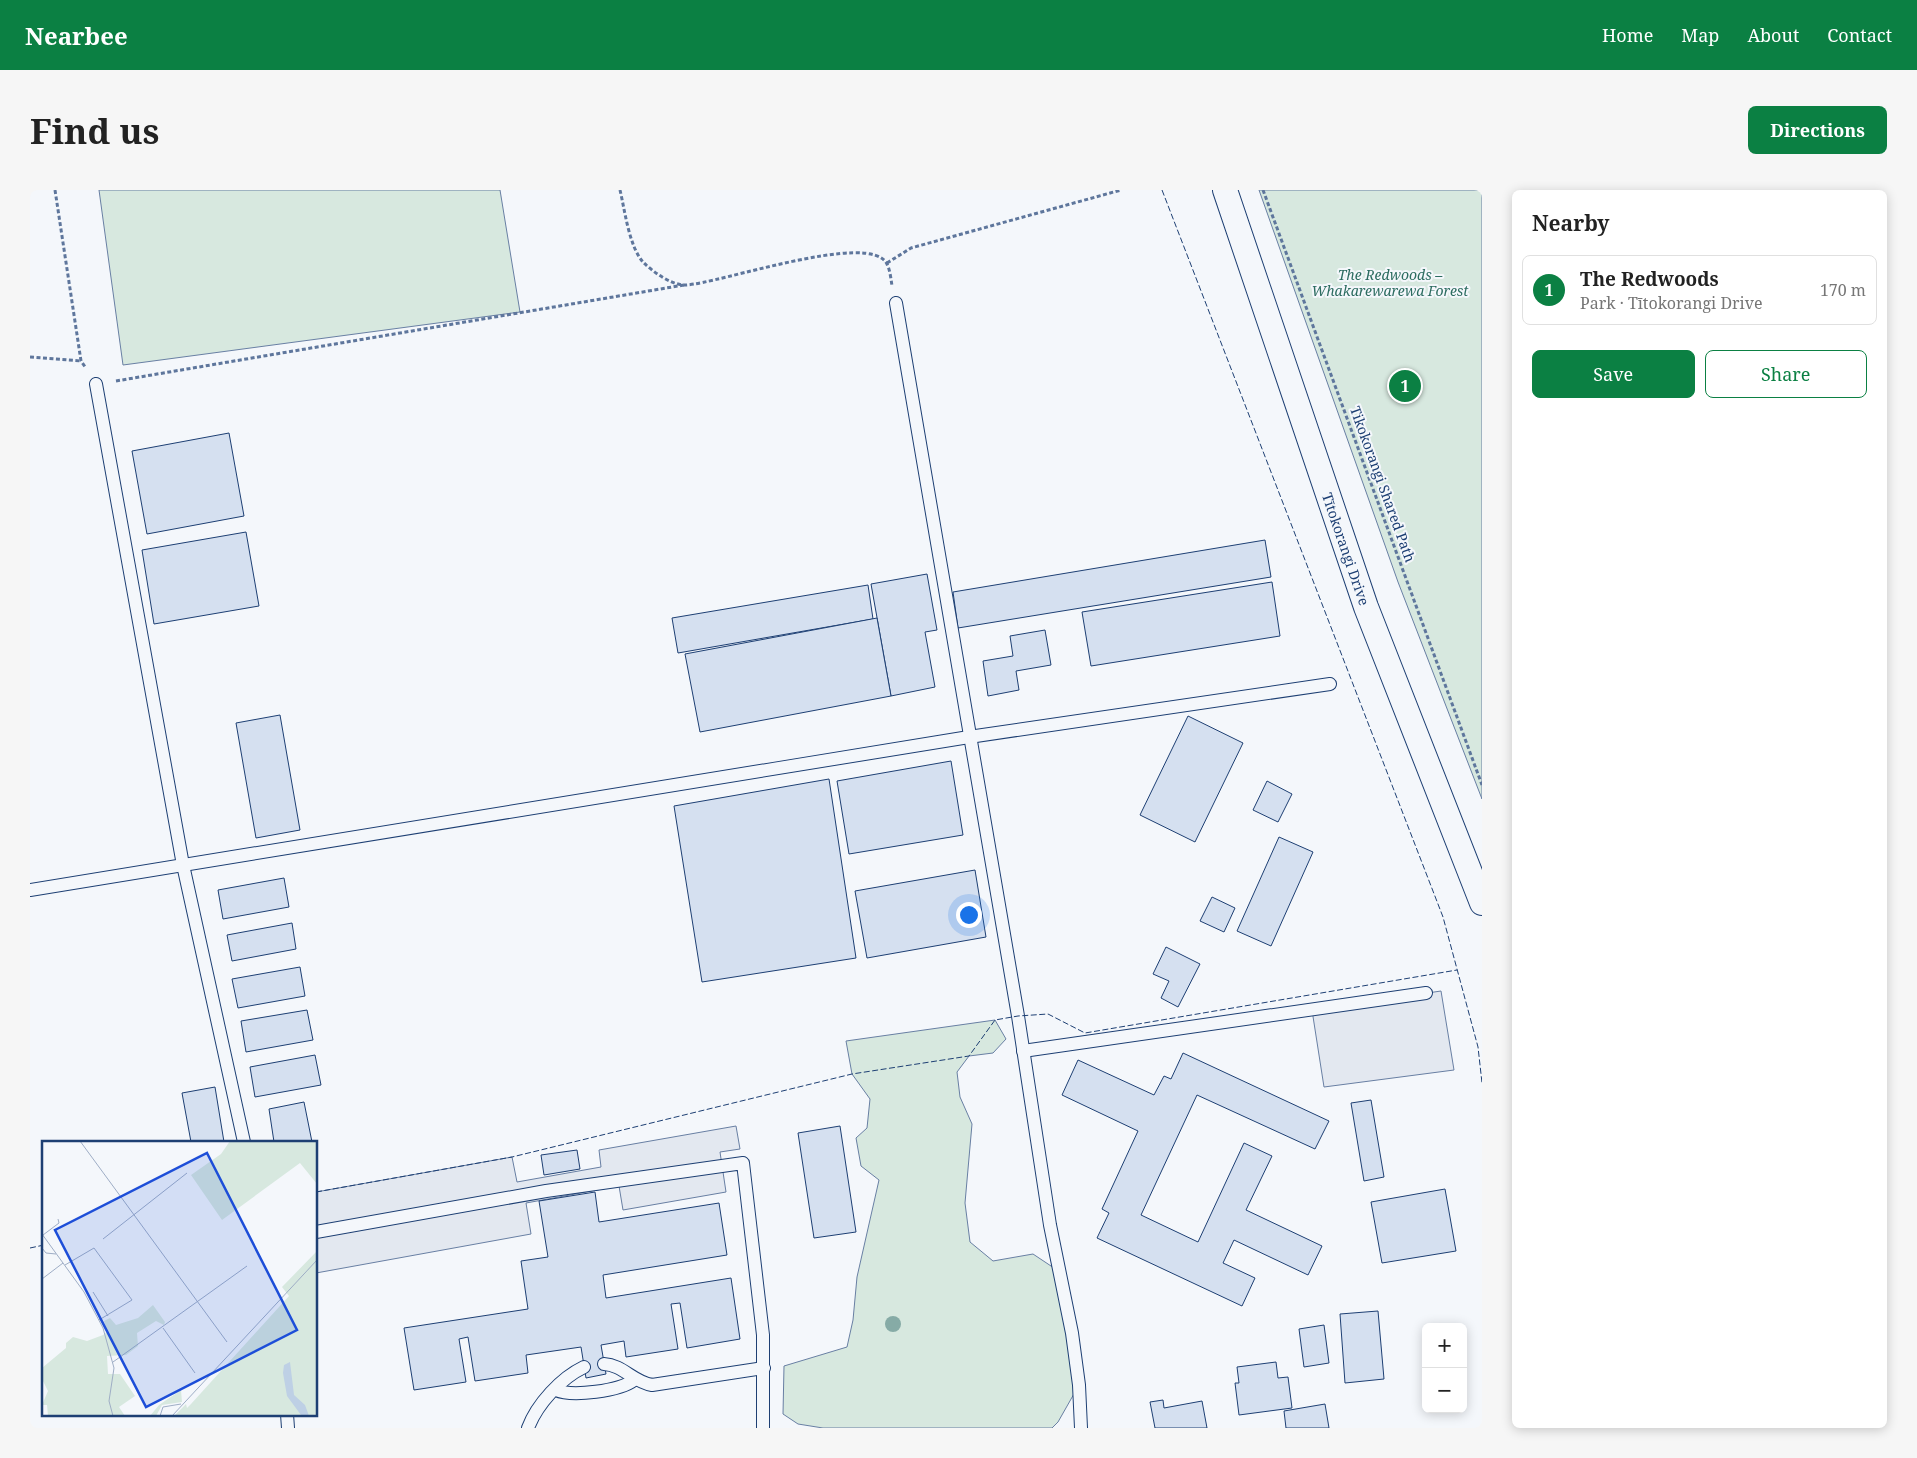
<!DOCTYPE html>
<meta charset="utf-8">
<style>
:root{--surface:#fff;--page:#f6f6f6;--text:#222;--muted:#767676;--line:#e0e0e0;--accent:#0b8043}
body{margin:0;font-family:"Noto Serif",serif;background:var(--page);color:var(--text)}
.controls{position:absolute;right:15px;bottom:15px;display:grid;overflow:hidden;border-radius:8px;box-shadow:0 2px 12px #0003}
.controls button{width:45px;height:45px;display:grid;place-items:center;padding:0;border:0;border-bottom:1px solid var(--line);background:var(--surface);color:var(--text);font:25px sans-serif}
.you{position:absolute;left:938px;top:724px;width:18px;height:18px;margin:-12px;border:4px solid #fff;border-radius:50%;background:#1a73e8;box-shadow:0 0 0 8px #1a73e833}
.badge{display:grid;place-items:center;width:32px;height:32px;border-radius:50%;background:var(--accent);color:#fff;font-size:16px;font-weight:700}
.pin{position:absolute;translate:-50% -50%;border:2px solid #fff;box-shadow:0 1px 5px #0006}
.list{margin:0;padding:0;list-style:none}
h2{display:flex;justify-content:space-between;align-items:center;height:65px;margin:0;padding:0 20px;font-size:21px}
h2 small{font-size:16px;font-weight:400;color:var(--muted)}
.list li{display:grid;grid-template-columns:32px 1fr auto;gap:15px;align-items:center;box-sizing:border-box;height:70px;margin:0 10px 10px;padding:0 10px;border:1px solid var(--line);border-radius:8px}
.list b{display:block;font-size:19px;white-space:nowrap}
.list p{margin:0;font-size:16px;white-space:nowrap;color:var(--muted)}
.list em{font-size:16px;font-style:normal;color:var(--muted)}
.actions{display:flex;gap:10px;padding:15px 20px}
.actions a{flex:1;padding:11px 0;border:1px solid var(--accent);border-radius:8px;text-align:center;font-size:18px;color:var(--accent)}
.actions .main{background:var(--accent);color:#fff}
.map{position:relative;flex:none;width:1452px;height:1238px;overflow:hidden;border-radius:8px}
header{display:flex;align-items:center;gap:30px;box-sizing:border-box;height:70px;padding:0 25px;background:var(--accent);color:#fff}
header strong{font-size:24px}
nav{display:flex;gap:28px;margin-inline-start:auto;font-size:18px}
.intro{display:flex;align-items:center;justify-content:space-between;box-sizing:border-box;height:120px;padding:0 30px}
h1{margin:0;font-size:35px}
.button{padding:12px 22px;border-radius:8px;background:var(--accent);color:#fff;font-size:18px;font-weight:700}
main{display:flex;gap:30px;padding:0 30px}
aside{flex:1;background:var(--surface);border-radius:8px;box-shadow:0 2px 12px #0003}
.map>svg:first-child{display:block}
.green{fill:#d7e8df;stroke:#687fa3}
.parking{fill:#e3e8f0;stroke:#687fa3}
.building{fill:#d5e0f0;stroke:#1d3f73}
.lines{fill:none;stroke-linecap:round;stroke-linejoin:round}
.lane-casing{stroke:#1d3f73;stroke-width:14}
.street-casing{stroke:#1d3f73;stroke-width:26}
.path{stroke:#5e769c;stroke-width:3;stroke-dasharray:4 2.5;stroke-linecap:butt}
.lane{stroke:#f4f7fb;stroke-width:12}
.street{stroke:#f4f7fb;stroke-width:24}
.fence{stroke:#1d3f73;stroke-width:1;stroke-dasharray:6 2.5;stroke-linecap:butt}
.tree{fill:#86aba6}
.labels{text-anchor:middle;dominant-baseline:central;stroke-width:4;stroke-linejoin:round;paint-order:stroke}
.park-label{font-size:14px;font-style:italic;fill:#2c6c60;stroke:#f4f7fb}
.street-label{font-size:14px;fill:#1d3f73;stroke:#f4f7fb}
.inset-road{fill:none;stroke:#9eadc5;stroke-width:1}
.view{fill:#1d4ed8;fill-opacity:0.15;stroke:#1d4ed8;stroke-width:2.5}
.inset-edge{fill:none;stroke:#1d3f73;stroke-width:2.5}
</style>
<header>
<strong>Nearbee</strong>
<nav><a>Home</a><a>Map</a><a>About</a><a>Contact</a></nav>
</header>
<div class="intro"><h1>Find us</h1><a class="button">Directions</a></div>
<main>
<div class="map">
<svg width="1452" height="1238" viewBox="0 0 1452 1238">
<rect width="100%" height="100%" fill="#f4f7fb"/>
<g class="green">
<path d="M69 0H470L490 122 93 175Z"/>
<path d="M1229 0H1452V609L1368 392Z"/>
<path d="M965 830 976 849 963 863 939 866 927 882 930 907 942 934 935 1013 940 1052 963 1071 1003 1064 1030 1082 1049 1195 1028 1232 1022 1238H793L768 1234 753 1224 754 1176 817 1157 823 1130 827 1087 849 990 831 976 826 948 837 938 840 909 822 884 816 851Z"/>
</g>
<g class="parking">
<path d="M1411 801 1424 880 1294 897 1282 820Z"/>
<path d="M706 936 710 959 690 962 696 1002 593 1020 589 996 496 1013 501 1044 286 1083V1002L482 967 487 992 571 977 569 960Z"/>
</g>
<g class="building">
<path d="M199 243 214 326 117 344 102 261Z"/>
<path d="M216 342 229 416 124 434 112 360Z"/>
<path d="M1235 350 1241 387 928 438 923 402Z"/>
<path d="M897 384 907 440 895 442 905 497 861 506 841 394Z"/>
<path d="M1242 392 1250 446 1061 476 1052 422Z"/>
<path d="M838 395 843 429 648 463 642 428Z"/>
<path d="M847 428 861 506 670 542 655 464Z"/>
<path d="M1015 440 1021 475 986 481 989 500 958 506 953 471 983 466 980 446Z"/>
<path d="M250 525 270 640 226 648 206 533Z"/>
<path d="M1158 526 1213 553 1165 652 1110 625Z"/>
<path d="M921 571 933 645 819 664 807 591Z"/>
<path d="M799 589 826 768 672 792 644 616Z"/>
<path d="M1237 591 1262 604 1248 632 1223 620Z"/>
<path d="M1249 647 1283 662 1241 756 1207 741Z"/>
<path d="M945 680 956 747 837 768 825 701Z"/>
<path d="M254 688 259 717 193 729 188 700Z"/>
<path d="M1182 707 1205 718 1194 742 1170 731Z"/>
<path d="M262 733 266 759 202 771 197 745Z"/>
<path d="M1136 757 1170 774 1148 817 1131 808 1139 791 1123 784Z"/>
<path d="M270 777 275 806 208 818 202 789Z"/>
<path d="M277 820 283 850 216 862 211 831Z"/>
<path d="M1153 863 1299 931 1285 959 1167 905 1111 1025 1168 1052 1214 953 1242 966 1216 1020 1292 1056 1278 1085 1204 1050 1193 1073 1225 1088 1212 1116 1067 1048 1079 1023 1072 1019 1108 941 1032 905 1048 870 1124 905 1134 886 1141 889Z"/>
<path d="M285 865 291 895 225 907 220 877Z"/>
<path d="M185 897 194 952H161L152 903Z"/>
<path d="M1341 910 1354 987 1334 991 1321 913Z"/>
<path d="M274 912 282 952H244L239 919Z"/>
<path d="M810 936 826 1042 784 1048 768 943Z"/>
<path d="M547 960 550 979 514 985 511 965Z"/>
<path d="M1415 999 1426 1061 1352 1073 1341 1012Z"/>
<path d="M565 1002 569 1032 689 1013 697 1065 573 1085 576 1108 701 1088 710 1149 657 1158 650 1113 641 1114 648 1159 596 1167 594 1151 571 1155 576 1184 556 1188 551 1157 496 1165 498 1183 445 1191 438 1147 429 1149 436 1192 384 1200 374 1138 498 1119 491 1071 518 1067 509 1011Z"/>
<path d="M1348 1121 1354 1189 1315 1193 1310 1124Z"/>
<path d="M1294 1135 1299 1173 1274 1177 1269 1139Z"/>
<path d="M1246 1172 1248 1188 1258 1187 1262 1218 1209 1225 1205 1193H1209L1207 1177Z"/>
<path d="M1133 1210 1134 1218 1172 1211 1177 1238H1125L1120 1212Z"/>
<path d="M1295 1214 1299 1238H1256L1254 1221Z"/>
</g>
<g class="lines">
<g class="lane-casing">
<g id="lane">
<path d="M866 113 988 826 1020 1035 1042 1143 1049 1195 1051 1238"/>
<path d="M66 194 153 675 214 952"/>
<path d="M0 700 939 547 1300 494"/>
<path d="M993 861 1396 803"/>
<path d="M286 1042 516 1001 713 973 733 1145V1238"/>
<path d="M574 1174C593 1175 603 1192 622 1195L734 1178"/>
<path d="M526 1200C542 1207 590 1201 604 1190"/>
<path d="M257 1224 258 1238"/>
<path d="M498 1238C507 1214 531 1188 554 1177"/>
</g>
</g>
<g class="street-casing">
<path id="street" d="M1195 0 1336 417 1452 713"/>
</g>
<g class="path">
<path d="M25 0 51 171 56 178"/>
<path d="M590 0C595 21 599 56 613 72 623 82 641 95 655 95 689 94 840 40 857 74 860 80 861 89 862 96"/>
<path d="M1233 0 1452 595"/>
<path d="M857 73 881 58 1091 0"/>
<path d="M0 167 51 171"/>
<path d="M86 191 654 95"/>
</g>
<use href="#lane" class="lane"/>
<use href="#street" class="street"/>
<g class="fence">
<path d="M1132 0 1413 727 1448 857 1452 893"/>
<path d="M286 1002 482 967 822 884 939 866 965 830 988 826 1018 824 1055 843 1427 780"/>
<path d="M0 1058 14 1055"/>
</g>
</g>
<circle class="tree" cx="863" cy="1134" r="8"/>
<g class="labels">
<g class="park-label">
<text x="1360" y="84">The Redwoods –<tspan x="1360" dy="16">Whakarewarewa Forest</tspan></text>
</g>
<g class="street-label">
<text transform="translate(1353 294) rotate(70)">Tikokorangi Shared Path</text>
<text transform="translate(1316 359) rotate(71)">Tītokorangi Drive</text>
</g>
</g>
<g transform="translate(12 951)">
<rect width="275" height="275" fill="#f4f7fb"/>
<path d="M188 0H275V43L258 22 180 79 149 34 179 13ZM275 110V275H132L144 263 145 267 149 263 247 155 240 146ZM111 164 123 181 122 184 114 180 95 192 96 205 84 214 65 215 66 233H78L93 255 77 266 83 275H6L5 264H0L6 250 0 238V227L24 207V202L31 196 45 200 61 194 65 191 62 180 68 177 74 184 96 177ZM139 249 140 261 120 264 114 275H108L117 264Z" fill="#d7e8df"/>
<path d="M248 221 252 254 263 264 267 275 259 274 245 255 241 232 242 224Z" fill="#bed0e5"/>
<path class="inset-road" d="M38 0 185 201M0 93 42 151 61 187 72 227 67 260 71 275M1 94 17 82 16 78M61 98 145 32M0 107 4 112 14 113M23 124 52 107 90 159 57 179M0 138 21 122M51 151 66 175M121 187 153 232M71 221 205 125M118 275 121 266 139 263M130 275 275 119"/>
<path class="view" d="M165 12 255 189 104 266 13 89Z"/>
<rect width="275" height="275" class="inset-edge"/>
</g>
</svg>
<div class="controls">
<button>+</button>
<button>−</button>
</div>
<div class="you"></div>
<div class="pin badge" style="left:1375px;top:196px">1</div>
</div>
<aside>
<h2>Nearby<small></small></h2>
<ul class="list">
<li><span class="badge">1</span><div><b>The Redwoods</b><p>Park · Tītokorangi Drive</p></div><em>170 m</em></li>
</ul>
<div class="actions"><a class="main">Save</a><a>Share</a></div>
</aside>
</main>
